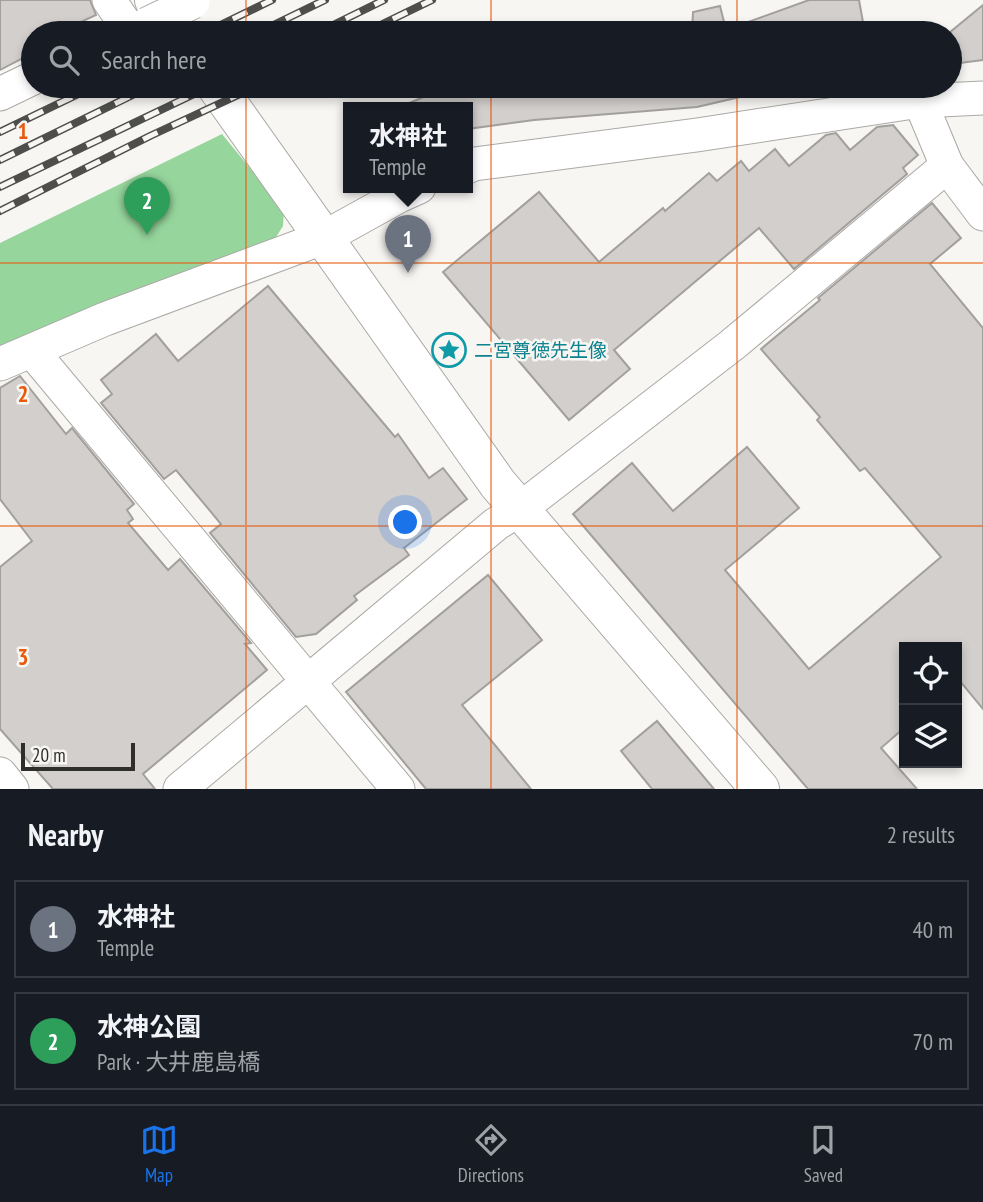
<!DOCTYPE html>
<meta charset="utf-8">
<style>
:root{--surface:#171b24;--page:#20242c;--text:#f1f3f6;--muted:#9ea1a6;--line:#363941;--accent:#1a73e8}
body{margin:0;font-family:"PT Sans Narrow","Noto Sans JP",sans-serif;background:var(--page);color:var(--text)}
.controls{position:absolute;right:21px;bottom:21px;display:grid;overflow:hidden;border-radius:0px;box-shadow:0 4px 10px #0003}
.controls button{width:63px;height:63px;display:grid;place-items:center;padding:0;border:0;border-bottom:2px solid var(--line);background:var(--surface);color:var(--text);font:35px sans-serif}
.scale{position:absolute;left:21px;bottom:18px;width:114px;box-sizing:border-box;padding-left:7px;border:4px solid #2e2e2d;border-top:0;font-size:19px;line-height:24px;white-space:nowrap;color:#2e2e2d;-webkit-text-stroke:5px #f8f6f3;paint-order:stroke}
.you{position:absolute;left:406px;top:523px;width:24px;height:24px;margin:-18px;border:5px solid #fff;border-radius:50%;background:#1a73e8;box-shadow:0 0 0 10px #1a73e833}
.badge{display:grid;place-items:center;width:46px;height:46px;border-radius:50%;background:var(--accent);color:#fff;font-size:23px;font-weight:700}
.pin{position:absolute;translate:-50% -58px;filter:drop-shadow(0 2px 4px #0008)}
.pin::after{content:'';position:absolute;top:37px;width:24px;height:21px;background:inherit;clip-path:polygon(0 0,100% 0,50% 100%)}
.popup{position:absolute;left:343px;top:102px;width:130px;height:91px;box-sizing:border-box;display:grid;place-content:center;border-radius:0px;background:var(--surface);filter:drop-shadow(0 2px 5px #0005);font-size:23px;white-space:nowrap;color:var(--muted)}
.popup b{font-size:26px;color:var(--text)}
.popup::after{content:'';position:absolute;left:50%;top:100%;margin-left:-14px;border:14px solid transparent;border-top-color:var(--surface)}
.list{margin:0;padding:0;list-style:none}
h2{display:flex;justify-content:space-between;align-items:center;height:91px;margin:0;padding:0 28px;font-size:30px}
h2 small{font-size:23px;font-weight:400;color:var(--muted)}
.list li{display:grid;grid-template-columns:46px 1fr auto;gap:21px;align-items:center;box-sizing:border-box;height:98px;margin:0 14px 14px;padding:0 14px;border:2px solid var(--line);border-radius:0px}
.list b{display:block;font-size:26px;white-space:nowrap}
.list p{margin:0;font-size:23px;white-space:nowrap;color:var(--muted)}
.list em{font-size:23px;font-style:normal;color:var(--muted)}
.icon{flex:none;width:38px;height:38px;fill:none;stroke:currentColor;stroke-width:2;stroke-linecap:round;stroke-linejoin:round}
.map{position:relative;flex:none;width:983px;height:789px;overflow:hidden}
.search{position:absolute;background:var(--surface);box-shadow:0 4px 10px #0003;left:21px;right:21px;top:21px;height:77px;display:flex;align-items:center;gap:18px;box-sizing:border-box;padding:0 24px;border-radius:38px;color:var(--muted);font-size:26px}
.sheet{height:315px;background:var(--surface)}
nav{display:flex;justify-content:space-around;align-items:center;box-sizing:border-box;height:98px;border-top:2px solid var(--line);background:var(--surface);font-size:19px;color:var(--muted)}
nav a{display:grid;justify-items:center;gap:4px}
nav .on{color:var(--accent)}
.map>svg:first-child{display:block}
.green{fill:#96d69c}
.building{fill:#d2cfcd;stroke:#a2a09d;stroke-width:2}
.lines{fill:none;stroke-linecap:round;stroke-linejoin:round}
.street-casing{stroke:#aba9a6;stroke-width:35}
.secondary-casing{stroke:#aba9a6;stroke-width:40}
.street{stroke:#fff;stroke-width:33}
.secondary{stroke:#fff;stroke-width:38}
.rail-casing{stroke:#4e4e4c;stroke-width:8}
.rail{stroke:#f8f6f3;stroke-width:5;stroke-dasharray:16;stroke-linecap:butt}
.street-bridge-casing{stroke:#aba9a6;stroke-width:35;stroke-linecap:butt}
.street-bridge{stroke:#fff;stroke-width:33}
.grid{fill:none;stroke:#e8590c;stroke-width:2;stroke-opacity:0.55}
.labels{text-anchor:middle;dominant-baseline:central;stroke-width:5;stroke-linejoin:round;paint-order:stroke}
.culture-label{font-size:19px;fill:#0d838f;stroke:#f8f6f3;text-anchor:start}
.grid-label{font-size:23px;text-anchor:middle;font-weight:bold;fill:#e8590c;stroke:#f8f6f3;stroke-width:5;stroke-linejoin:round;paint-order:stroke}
</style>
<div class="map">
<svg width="983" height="789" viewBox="0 0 983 789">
<rect width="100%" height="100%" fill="#f8f6f3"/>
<path class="green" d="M222 134 284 210 283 226 271 245 0 352V243Z"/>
<g class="building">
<path d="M0 0H90L96 15 57 33H33V53L0 70Z"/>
<path d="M809 0H859L865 33H692L693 12 720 6 726 30Z"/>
<path d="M983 5V60L953 64 949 33Z"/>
<path d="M449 86H778L757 93 697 107 534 120 467 129V107H400Z"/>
<path d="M893 125 918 155 903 168 907 174 794 269 759 228 614 350 630 369 569 420 443 272 539 192 599 262 663 208 665 211 709 173 717 181 741 161 749 171 775 149 789 166 826 135 836 133 850 150 877 127Z"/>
<path d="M932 203 961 238 930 264 983 328V709L960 681 957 683V647H904V728L881 748 917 789H808L573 514 632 463 673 511 747 447 799 508 725 570 809 669 941 557 865 468 860 471 817 420 820 417 761 349 820 300 818 298Z"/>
<path d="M268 286 395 437 398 434 429 478 443 468 467 499 404 548 409 555 354 596 357 600 316 634 296 637 210 533 221 524 176 470 164 479 101 403 112 394 101 380 156 334 178 361Z"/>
<path d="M20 376 66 434 72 428 134 504 127 510 133 519 128 523 168 570 180 559 251 643 245 644 267 670 143 774 155 789H53L0 729V567L32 541 0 499V388Z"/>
<path d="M488 575 542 640 462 705 531 789H426L346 692Z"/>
<path d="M657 721 714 789H652L621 751Z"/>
</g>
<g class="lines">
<g class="street-casing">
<g id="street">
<path d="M109 0 130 31"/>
<path d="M0 94 33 78"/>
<path d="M920 101 947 166 983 214"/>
<path d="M467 167 474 164 697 135 920 101 983 98"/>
<path d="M32 351 398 789"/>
<path d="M0 364 105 319 325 237 399 196 419 187"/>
<path d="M0 774 12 789"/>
<path d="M180 789 496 524 520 509 732 345 947 166"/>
</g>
</g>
<g class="secondary-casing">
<g id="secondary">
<path d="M154 0 178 33"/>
<path d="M216 86 498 484 760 789"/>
</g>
</g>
<use href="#street" class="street"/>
<use href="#secondary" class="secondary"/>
<g class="rail-casing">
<g id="rail">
<path d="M204 33 272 0"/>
<path d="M257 33 325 0"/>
<path d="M317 33 384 0"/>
<path d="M364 33 432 0"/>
<path d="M0 132 95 86"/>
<path d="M0 160 151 86"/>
<path d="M0 187 211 86"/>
<path d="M0 211 150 136 257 86"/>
</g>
</g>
<use href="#rail" class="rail"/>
<g class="street-bridge-casing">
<path id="street-bridge" d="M147 24 193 2"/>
</g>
<use href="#street-bridge" class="street-bridge"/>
</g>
<path class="grid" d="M246 0V33M491 0V33M737 0V33M246 86V789M491 86V789M737 86V789M0 263H983M0 526H983"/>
<defs>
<g id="sight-ring" transform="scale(1.75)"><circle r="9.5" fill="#f8f6f3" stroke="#0f9aa8" stroke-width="1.5"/><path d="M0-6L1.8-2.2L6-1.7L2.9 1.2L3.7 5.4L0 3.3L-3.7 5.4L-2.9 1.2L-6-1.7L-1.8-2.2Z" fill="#0f9aa8"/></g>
</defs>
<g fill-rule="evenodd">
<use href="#sight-ring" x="449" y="350"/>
</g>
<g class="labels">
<g class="culture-label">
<text x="474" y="350">二宮尊徳先生像</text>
</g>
</g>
<g class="grid-label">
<text x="23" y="139">1</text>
<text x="23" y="402">2</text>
<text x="23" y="665">3</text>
</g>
</svg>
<div class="controls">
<button><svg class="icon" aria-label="locate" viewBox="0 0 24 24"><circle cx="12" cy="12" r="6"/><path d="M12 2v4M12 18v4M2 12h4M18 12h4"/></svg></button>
<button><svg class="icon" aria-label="layers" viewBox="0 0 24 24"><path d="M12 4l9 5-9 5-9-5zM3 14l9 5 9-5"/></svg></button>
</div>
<div class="scale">20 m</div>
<div class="you"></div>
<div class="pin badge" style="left:408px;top:273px;background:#6b7280">1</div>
<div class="popup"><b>水神社</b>Temple</div>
<div class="pin badge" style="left:147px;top:235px;background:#2e9e5b">2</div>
<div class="search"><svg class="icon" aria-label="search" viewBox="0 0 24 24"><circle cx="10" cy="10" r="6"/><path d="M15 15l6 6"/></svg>Search here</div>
</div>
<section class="sheet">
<h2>Nearby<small>2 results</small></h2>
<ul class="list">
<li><span class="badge" style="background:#6b7280">1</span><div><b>水神社</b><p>Temple</p></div><em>40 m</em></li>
<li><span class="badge" style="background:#2e9e5b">2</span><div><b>水神公園</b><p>Park · 大井鹿島橋</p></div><em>70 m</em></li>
</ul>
</section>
<nav>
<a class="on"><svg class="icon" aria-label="map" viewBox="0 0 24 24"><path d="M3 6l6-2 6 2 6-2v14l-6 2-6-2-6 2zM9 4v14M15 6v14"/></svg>Map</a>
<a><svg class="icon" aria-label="directions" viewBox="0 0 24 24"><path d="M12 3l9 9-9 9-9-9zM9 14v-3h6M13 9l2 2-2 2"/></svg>Directions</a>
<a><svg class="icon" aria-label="saved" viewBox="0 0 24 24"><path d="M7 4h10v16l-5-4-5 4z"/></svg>Saved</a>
</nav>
